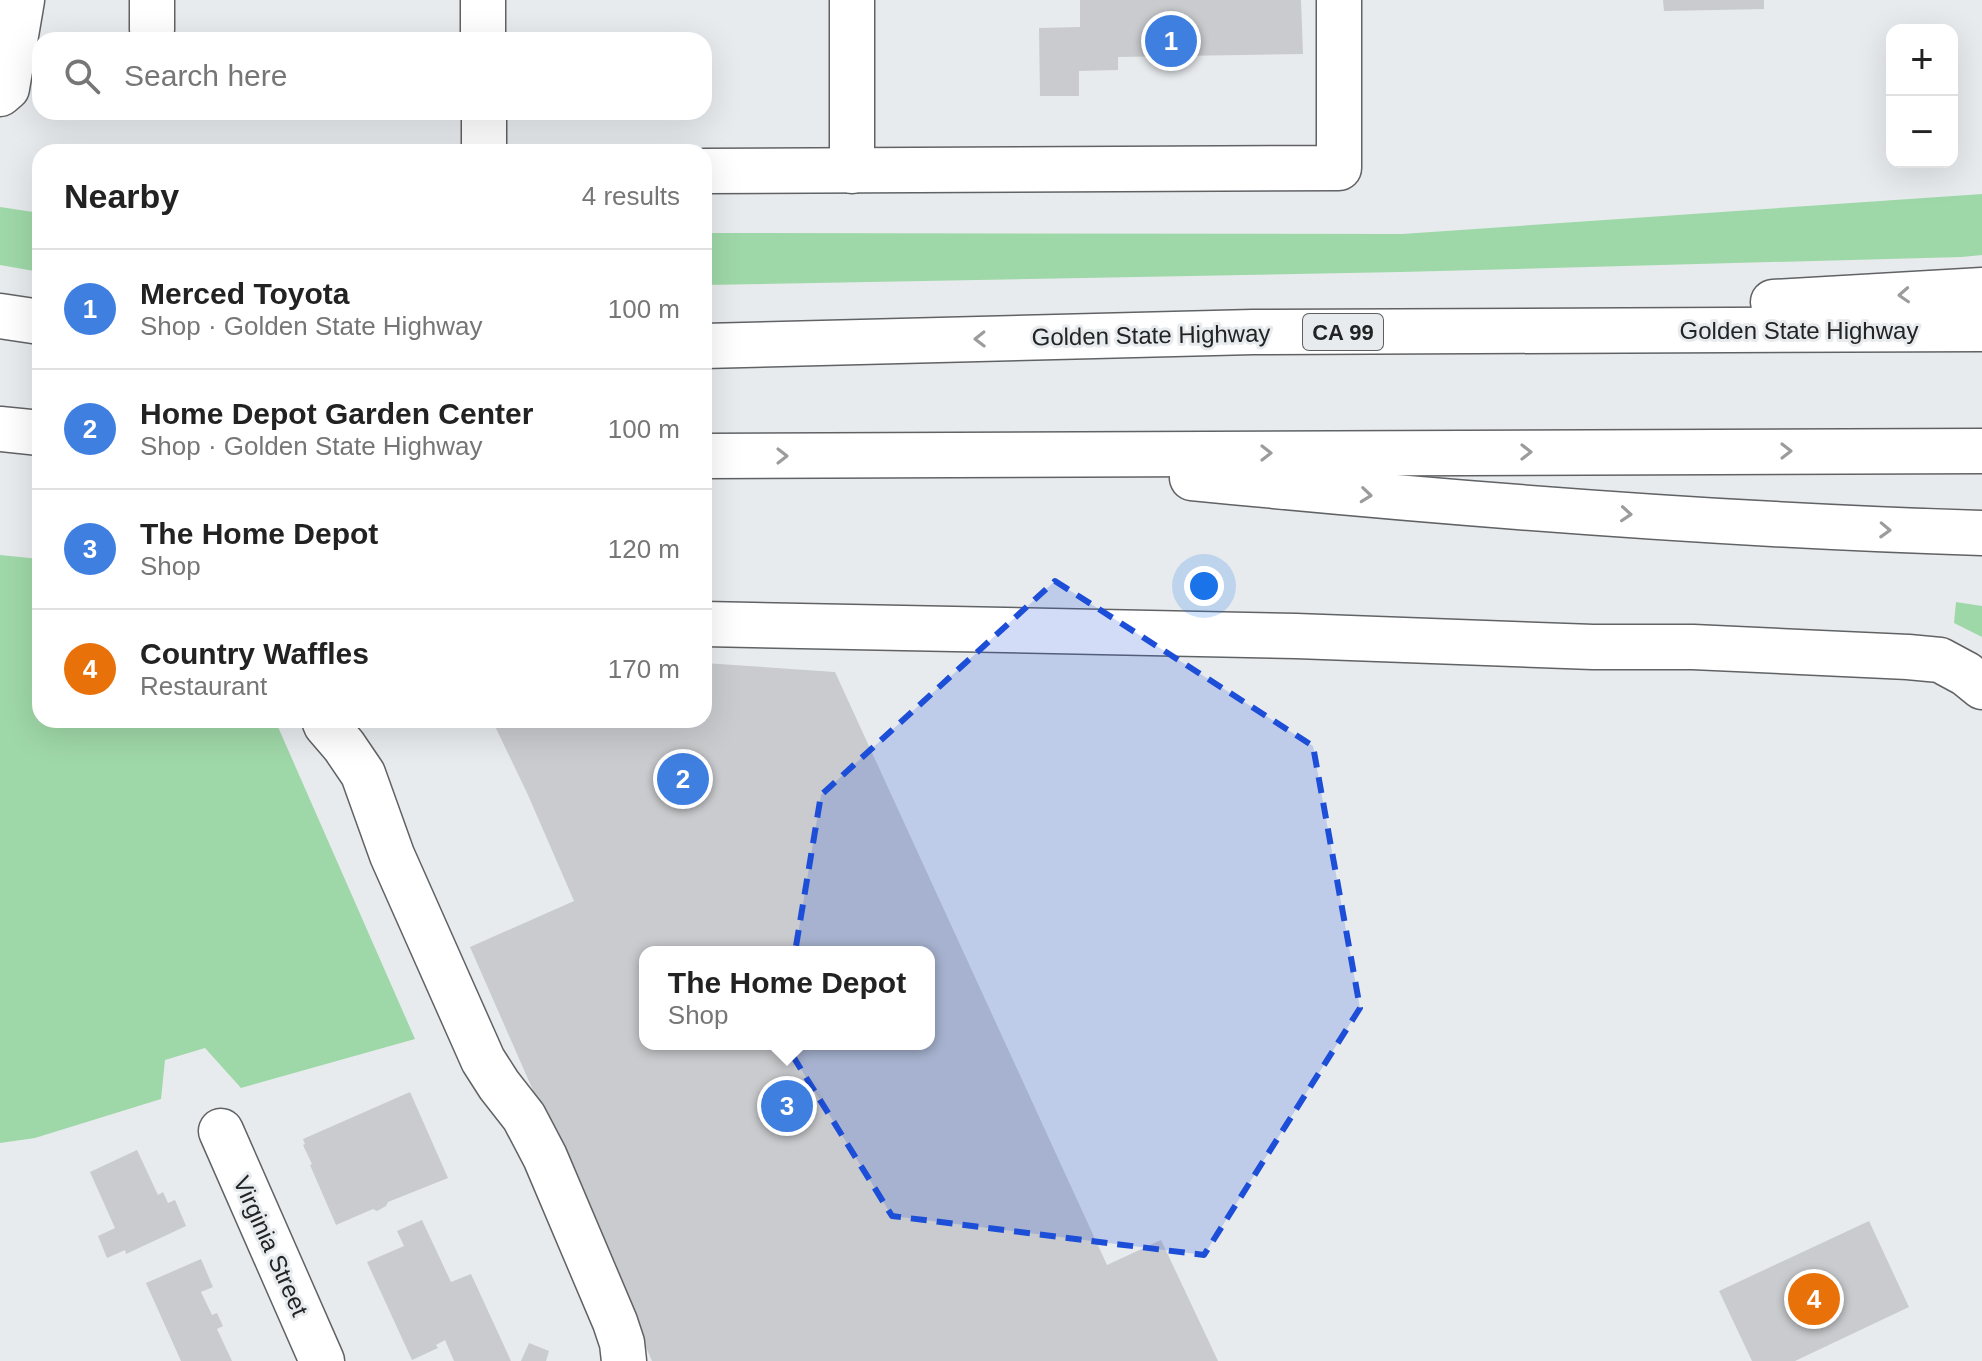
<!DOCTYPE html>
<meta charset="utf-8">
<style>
:root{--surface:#fff;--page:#f2f2f2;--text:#222;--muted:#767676;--line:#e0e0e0;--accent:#2573a5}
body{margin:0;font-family:Helvetica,sans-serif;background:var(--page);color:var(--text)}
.controls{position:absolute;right:24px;top:24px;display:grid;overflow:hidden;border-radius:16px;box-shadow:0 8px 32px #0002}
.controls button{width:72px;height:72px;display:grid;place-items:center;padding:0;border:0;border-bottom:2px solid var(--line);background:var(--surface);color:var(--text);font:40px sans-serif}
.you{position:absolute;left:1204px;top:586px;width:28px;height:28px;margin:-20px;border:6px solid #fff;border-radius:50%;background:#1a73e8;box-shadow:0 0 0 12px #1a73e833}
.badge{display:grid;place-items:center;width:52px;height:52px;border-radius:50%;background:var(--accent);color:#fff;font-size:26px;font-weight:700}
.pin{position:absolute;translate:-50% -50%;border:4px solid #fff;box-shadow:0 2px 8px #0006}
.popup{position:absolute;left:639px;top:946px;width:296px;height:104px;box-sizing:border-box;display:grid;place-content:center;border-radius:16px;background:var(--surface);filter:drop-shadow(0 2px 6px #0005);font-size:26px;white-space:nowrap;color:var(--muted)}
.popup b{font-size:30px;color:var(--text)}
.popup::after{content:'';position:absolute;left:50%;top:100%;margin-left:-16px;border:16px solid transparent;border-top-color:var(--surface)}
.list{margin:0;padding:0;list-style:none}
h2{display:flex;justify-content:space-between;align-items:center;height:104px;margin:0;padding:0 32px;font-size:34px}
h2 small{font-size:26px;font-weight:400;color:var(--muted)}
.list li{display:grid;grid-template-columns:52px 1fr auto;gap:24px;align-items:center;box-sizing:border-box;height:120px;padding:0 32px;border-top:2px solid var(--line)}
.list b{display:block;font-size:30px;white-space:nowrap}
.list p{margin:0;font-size:26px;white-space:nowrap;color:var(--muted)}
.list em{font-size:26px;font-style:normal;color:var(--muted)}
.icon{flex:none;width:44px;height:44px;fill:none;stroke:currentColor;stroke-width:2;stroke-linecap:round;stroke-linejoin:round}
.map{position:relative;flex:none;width:1982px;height:1361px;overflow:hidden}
.search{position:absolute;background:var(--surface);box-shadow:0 8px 32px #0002;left:32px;top:32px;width:680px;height:88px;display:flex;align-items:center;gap:20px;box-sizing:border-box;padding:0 28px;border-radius:24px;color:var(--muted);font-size:30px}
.panel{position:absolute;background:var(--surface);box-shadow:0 8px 32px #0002;left:32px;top:144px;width:680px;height:584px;border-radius:24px}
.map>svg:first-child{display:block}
.green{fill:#9fd8a8}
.building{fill:#c9cbce;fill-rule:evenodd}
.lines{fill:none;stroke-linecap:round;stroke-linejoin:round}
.minor-casing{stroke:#606264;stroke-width:47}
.highway-casing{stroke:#606264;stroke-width:47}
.minor{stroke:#fff;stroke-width:44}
.highway{stroke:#fff;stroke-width:44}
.oneway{stroke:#9c9c9c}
.marked{fill:#1d4ed8;fill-opacity:0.2;stroke:#1d4ed8;stroke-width:6;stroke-dasharray:16 10;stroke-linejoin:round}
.labels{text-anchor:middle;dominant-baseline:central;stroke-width:6;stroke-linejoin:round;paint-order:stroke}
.shield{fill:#e8ebee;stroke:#5d5f61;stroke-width:2}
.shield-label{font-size:22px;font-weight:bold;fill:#222324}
.street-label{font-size:24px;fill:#222324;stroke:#e8ebee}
</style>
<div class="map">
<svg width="1982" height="1361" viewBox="0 0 1982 1361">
<rect width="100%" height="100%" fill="#e8ebee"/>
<g class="green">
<path d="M1982 194V255L1962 257 1401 272 704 285V233L1402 234Z"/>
<path d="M0 207 40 213V272L0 265Z"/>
<path d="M0 555 40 559V720H275L415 1039 241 1088 205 1048 165 1060 161 1099 35 1138 0 1143Z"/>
<path d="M1956 602 1982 606V637L1954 623Z"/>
</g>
<g class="building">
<path d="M1080 0H1301L1303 54 1118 57V70L1079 71V96H1040L1039 28 1080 27Z"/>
<path d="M1663 0H1764V9L1664 11Z"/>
<path d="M704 663 835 672 1107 1265 1161 1240 1218 1361H652L470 947 574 901 528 795 492 720H704ZM645 952H929V1044H645Z"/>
<path d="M410 1092 448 1178 388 1202 386 1206 377 1211 373 1209 336 1225 310 1165 312 1164 303 1145 305 1144 303 1139Z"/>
<path d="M137 1150 158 1195 163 1192 168 1203 175 1200 186 1226 126 1254 125 1250 107 1258 98 1236 115 1228 90 1172Z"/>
<path d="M422 1220 451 1282 471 1274 511 1361H454L445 1340 436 1345 438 1348 412 1360 367 1262 404 1246 397 1231Z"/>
<path d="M1869 1221 1909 1307 1795 1361H1752L1719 1291Z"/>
<path d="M201 1259 213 1287 201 1292 212 1315 217 1313 223 1326 217 1329 232 1361H181L146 1283Z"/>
<path d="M529 1343 549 1351 546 1361H521Z"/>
</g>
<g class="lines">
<g class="minor-casing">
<g id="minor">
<path d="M483 0V40"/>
<path d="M152 30V0"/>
<path d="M0 94 7 88 22 0"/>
<path d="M484 112V152"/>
<path d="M704 171 1339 168V0"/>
<path d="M852 171V0"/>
<path d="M704 624 1296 636 1593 647H1693L1908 657 1940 660 1966 674 1982 687"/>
<path d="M324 720 326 725 344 746 363 774 392 855 483 1060 499 1085 524 1117 545 1157 615 1322 622 1343 624 1361"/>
<path d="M221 1131 322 1361"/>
</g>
</g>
<g class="highway-casing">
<g id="highway">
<path d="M1773 302 1982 290"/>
<path d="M0 316 40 322"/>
<path d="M704 346 1253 332 1982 329"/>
<path d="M0 429 40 433"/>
<path d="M704 456 1982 451"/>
<path d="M1192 478C1454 504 1718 525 1982 533"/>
</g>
</g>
<use href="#minor" class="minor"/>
<use href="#highway" class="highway"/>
</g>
<defs><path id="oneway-chevron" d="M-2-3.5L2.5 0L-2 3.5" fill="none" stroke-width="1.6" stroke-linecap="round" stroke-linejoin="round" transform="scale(2)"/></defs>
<g class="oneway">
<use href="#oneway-chevron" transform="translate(1904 295) rotate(177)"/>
<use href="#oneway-chevron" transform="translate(980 339) rotate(179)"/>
<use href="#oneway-chevron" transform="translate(1786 451)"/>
<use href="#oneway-chevron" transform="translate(1526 452)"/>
<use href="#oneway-chevron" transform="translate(1266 453)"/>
<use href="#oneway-chevron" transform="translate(782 456)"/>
<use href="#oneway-chevron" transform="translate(1366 495) rotate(6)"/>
<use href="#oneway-chevron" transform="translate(1626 514) rotate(4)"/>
<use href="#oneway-chevron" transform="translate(1885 530) rotate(2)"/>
</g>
<path class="marked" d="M1055 581 1313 746 1360 1008 1204 1255 892 1216 781 1037 821 795Z"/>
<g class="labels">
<rect class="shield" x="1303" y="314" width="80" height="36" rx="6"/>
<g class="shield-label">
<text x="1343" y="332">CA 99</text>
</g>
<g class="street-label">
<text x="1799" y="330">Golden State Highway</text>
<text transform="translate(1151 335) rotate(-1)">Golden State Highway</text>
<text transform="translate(271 1246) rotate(66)">Virginia Street</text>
</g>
</g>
</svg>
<div class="controls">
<button>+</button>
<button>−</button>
</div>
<div class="you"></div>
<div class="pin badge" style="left:1171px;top:41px;background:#3f7fe0">1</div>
<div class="pin badge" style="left:683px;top:779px;background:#3f7fe0">2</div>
<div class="pin badge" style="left:787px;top:1106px;background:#3f7fe0">3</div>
<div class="popup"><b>The Home Depot</b>Shop</div>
<div class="pin badge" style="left:1814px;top:1299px;background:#e8710a">4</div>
<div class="search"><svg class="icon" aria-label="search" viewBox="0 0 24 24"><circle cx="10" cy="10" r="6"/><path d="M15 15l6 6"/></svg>Search here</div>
<section class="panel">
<h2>Nearby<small>4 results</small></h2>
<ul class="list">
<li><span class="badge" style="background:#3f7fe0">1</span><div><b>Merced Toyota</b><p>Shop · Golden State Highway</p></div><em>100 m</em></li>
<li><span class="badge" style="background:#3f7fe0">2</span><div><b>Home Depot Garden Center</b><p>Shop · Golden State Highway</p></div><em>100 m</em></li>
<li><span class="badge" style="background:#3f7fe0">3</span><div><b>The Home Depot</b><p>Shop</p></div><em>120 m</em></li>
<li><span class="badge" style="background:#e8710a">4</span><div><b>Country Waffles</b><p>Restaurant</p></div><em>170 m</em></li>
</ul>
</section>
</div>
